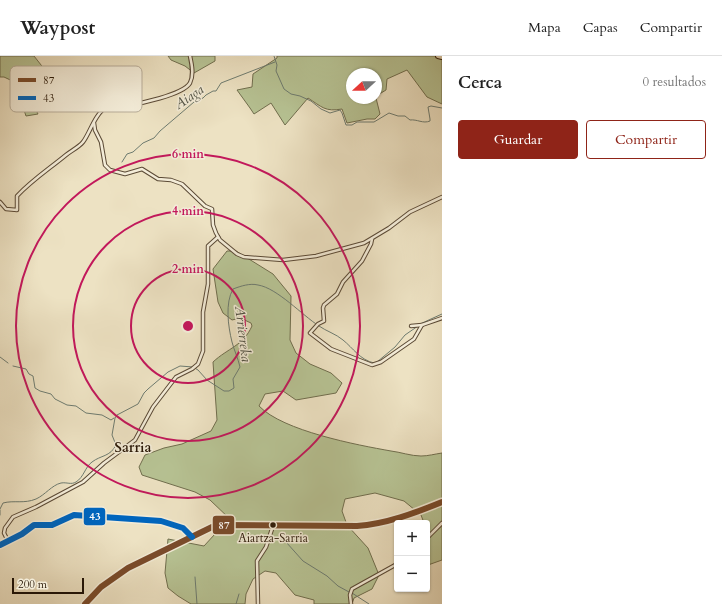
<!DOCTYPE html>
<html lang="es">
<meta charset="utf-8">
<style>
:root{--surface:#fff;--page:#f2f2f2;--text:#222;--muted:#767676;--line:#e0e0e0;--accent:#8f2418}
body{margin:0;font-family:Cardo,serif;background:var(--page);color:var(--text)}
.controls{position:absolute;right:12px;bottom:12px;display:grid;overflow:hidden;border-radius:4px;box-shadow:0 1px 3px #0004}
.controls button{width:36px;height:36px;display:grid;place-items:center;padding:0;border:0;border-bottom:1px solid var(--line);background:var(--surface);color:var(--text);font:20px sans-serif}
.compass{position:absolute;left:346px;top:12px;width:36px;height:36px;border-radius:50%;background:var(--surface);box-shadow:0 1px 3px #0004;rotate:249deg}
.scale{position:absolute;left:12px;bottom:10px;width:72px;box-sizing:border-box;padding-left:4px;border:2px solid #2a1807;border-top:0;font-size:11px;line-height:14px;white-space:nowrap;color:#2a1807;-webkit-text-stroke:3px #f3ecd8;paint-order:stroke}
.list{margin:0;padding:0;list-style:none}
h2{display:flex;justify-content:space-between;align-items:center;height:52px;margin:0;padding:0 16px;font-size:17px}
h2 small{font-size:13px;font-weight:400;color:var(--muted)}
.actions{display:flex;gap:8px;padding:12px 16px}
.actions a{flex:1;padding:9px 0;border:1px solid var(--accent);border-radius:4px;text-align:center;font-size:14px;color:var(--accent)}
.actions .main{background:var(--accent);color:#fff}
.map{position:relative;flex:none;width:442px;height:548px;overflow:hidden}
header{display:flex;align-items:center;gap:24px;box-sizing:border-box;height:56px;padding:0 20px;background:var(--surface);border-bottom:1px solid var(--line)}
header strong{font-size:19px}
nav{display:flex;gap:22px;margin-inline-start:auto;font-size:14px}
main{display:flex}
aside{flex:1;background:var(--surface)}
.map>svg:first-child{display:block}
.green{fill:#b7c394;stroke:#706e4e}
.lines{fill:none;stroke-linecap:round;stroke-linejoin:round}
.stream{stroke:#6d7b70;stroke-width:1}
.minor-casing{stroke:#5b4a36;stroke-width:4.5}
.tertiary-casing{stroke:#5b4a36;stroke-width:5}
.primary-casing{stroke:#2a1807;stroke-width:6}
.minor{stroke:#f3ecd8;stroke-width:2.5}
.tertiary{stroke:#f3ecd8;stroke-width:3}
.primary{stroke:#ede2c3;stroke-width:4}
.bus-1-casing{stroke:#f3ecd8;stroke-width:9}
.bus-2-casing{stroke:#f3ecd8;stroke-width:9}
.bus-1{stroke:#7a4b2a;stroke-width:6}
.bus-2{stroke:#0065bd;stroke-width:6}
.ring{fill:none;stroke:#c2185b;stroke-width:2}
.bus-dot{fill:#2a1807;stroke:#f3ecd8;stroke-width:1.5}
.labels{text-anchor:middle;dominant-baseline:central;stroke-width:3;stroke-linejoin:round;paint-order:stroke}
.bus-label{font-size:12px;fill:#2a1807;stroke:#f3ecd8}
.water-label{font-size:14px;font-style:italic;fill:#515244;stroke:#f3ecd8}
.neighbourhood-label{font-size:14px;font-weight:bold;fill:#2a1807;stroke:#f3ecd8}
.key{fill:#f3ecd8;stroke:#b7ac99;stroke-width:1}
.key-label{font-size:11px;fill:#2a1807}
.centre{fill:#c2185b;stroke:#f3ecd8;stroke-width:2}
.ring-label{font-size:12px;text-anchor:middle;font-weight:bold;fill:#c2185b;stroke:#f3ecd8;stroke-width:3;stroke-linejoin:round;paint-order:stroke}
.line-badge{stroke:#f3ecd8;stroke-width:1.5}
.badge-label{font-size:11px;text-anchor:middle;font-weight:bold;fill:#fff}
</style>
<header>
<strong>Waypost</strong>
<nav><a>Mapa</a><a>Capas</a><a>Compartir</a></nav>
</header>
<main>
<div class="map">
<svg width="442" height="548" viewBox="0 0 442 548">
<rect width="100%" height="100%" fill="#ede2c3"/>
<filter id="stains"><feTurbulence type="fractalNoise" baseFrequency=".005" numOctaves="4"/><feColorMatrix values="0 0 0 0 .2 0 0 0 0 .09 0 0 0 0 .02 0 0 0 .5 -.17"/></filter>
<radialGradient id="worn" r=".72"><stop offset=".6" stop-color="#630" stop-opacity="0"/><stop offset="1" stop-color="#630" stop-opacity=".3"/></radialGradient>
<g class="green">
<path d="M0 0H34L45 14 29 26 31 44 38 58 26 60 23 51 21 29 4 21H0Z"/>
<path d="M168 0H215V5L194 17 185 10 171 4Z"/>
<path d="M277 0H442V48L427 41 407 14 387 23 386 34 376 40V18H352V42H376L380 58 375 63H367L347 67 342 53C325 56 322 51 308 42L285 69 271 47 254 58 250 52 237 34 252 31 253 18 277 2Z"/>
<path d="M227 195H236L273 218 291 240 290 284 296 297 310 308 331 317 342 327 336 337 296 344 283 335 265 338 259 350C283 375 357 389 391 395 400 396 411 400 421 400 428 400 435 398 442 397V504L428 509 427 507V467H424L421 459 404 445 375 437 345 443 342 455 347 469 368 492 379 519 372 533 354 542 352 548H314V544L295 539 276 517 265 515 253 523 246 538 245 548H191L178 540 168 532 165 517 168 483 204 490 215 478 231 464 210 444 195 436 142 419 139 411 145 399 164 392 182 388 211 375 217 364 213 306C228 292 243 290 252 270L251 267 240 262 232 264 223 257 218 246 213 213Z"/>
</g>
<g class="lines">
<g class="stream">
<path d="M274 0 277 9 276 15 284 33 291 38 300 40 311 45 321 53 330 57 340 54 342 57 346 69H352L357 66H374L389 57 398 60H405L410 64C417 63 423 68 430 65V63L428 51 431 50 442 52"/>
<path d="M122 106 127 98 133 96 143 87 154 82 160 75 194 46 203 42 206 39 213 35H216L221 27 275 6"/>
<path d="M420 268 442 258"/>
<path d="M0 301 8 307"/>
<path d="M377 306 395 291 405 279 418 270"/>
<path d="M13 310 26 313 29 318 33 320 35 332 40 335 51 338 55 343 67 349 76 350 86 357 102 359 111 364 114 362"/>
<path d="M0 453 3 447C14 444 24 448 36 443 45 439 52 429 61 427 67 426 71 429 76 426 84 421 85 411 92 406 101 399 110 401 116 389L112 379 115 362 117 359 138 348 144 337 148 333 168 316 180 310 193 311 198 314 207 324 224 335H229L234 332 233 323 240 311C238 302 234 294 232 286 228 270 225 247 233 233 241 230 250 227 258 229 277 232 302 259 319 270 326 275 336 278 343 284 353 292 360 304 374 307"/>
<path d="M0 454V459"/>
<path d="M286 486 303 505 327 520 338 530 349 536"/>
<path d="M195 521 197 548"/>
<path d="M352 537 369 548"/>
<path d="M236 548 239 538"/>
</g>
<g class="minor-casing">
<g id="minor">
<path d="M94 67 95 74 101 86 105 109 110 114 125 118 142 113 158 123 171 124 182 128 205 150 212 153 213 169 216 177 220 184 237 198 244 201 283 204 316 200 364 187 389 172 410 156 442 141"/>
<path d="M0 146 6 153 17 154V140C32 124 49 113 66 99 71 95 79 91 83 86 90 77 95 57 107 51 112 48 119 51 125 50 138 48 183 39 190 27 194 19 192 9 190 0"/>
<path d="M372 183 371 188 362 205 343 226 337 238 324 249 323 252 324 265 318 268 310 277 331 293 372 309 381 306 414 283 422 269 442 262"/>
<path d="M411 270 422 269"/>
<path d="M427 482 442 467"/>
<path d="M8 485 4 477 5 472 13 461 36 451 83 426 104 407 135 384 153 351 176 321 192 313 198 308 203 295V256L208 228V190L218 181"/>
<path d="M0 489 22 478 34 469H52L74 459 161 465 183 472 192 481"/>
<path d="M258 548 257 505 266 491 273 470"/>
<path d="M351 548 350 539 352 533 397 508"/>
</g>
</g>
<g class="tertiary-casing">
<path id="tertiary" d="M85 548 101 531 128 512 212 471 224 469 357 470C386 468 415 457 442 446"/>
</g>
<g class="primary-casing">
<path id="primary" d="M438 0 442 1"/>
</g>
<use href="#minor" class="minor"/>
<use href="#tertiary" class="tertiary"/>
<use href="#primary" class="primary"/>
<g class="bus-1-casing">
<path id="bus-1" d="M85 548 101 531 128 512 212 471 224 469 357 470C386 468 415 457 442 446"/>
</g>
<g class="bus-2-casing">
<path id="bus-2" d="M0 489 22 478 34 469H52L74 459 161 465 183 472 192 481"/>
</g>
<use href="#bus-1" class="bus-1"/>
<use href="#bus-2" class="bus-2"/>
</g>
<g class="ring">
<circle cx="188" cy="270" r="57"/>
<circle cx="188" cy="270" r="115"/>
<circle cx="188" cy="270" r="172"/>
</g>
<circle class="bus-dot" cx="273" cy="469" r="3.5"/>
<g class="labels">
<g class="bus-label">
<text x="273" y="482">Aiartza-Sarria</text>
</g>
<g class="water-label">
<text transform="translate(189 41) rotate(-34)">Aiaga</text>
<text transform="translate(243 278) rotate(83)">Arrierreka</text>
</g>
<g class="neighbourhood-label">
<text x="133" y="391">Sarria</text>
</g>
</g>
<rect x="10" y="10" width="132" height="46" rx="6" class="key"/>
<rect x="18" y="22" width="18" height="4" fill="#7a4b2a"/>
<rect x="18" y="40" width="18" height="4" fill="#0065bd"/>
<g class="key-label">
<text x="43" y="28">87</text>
<text x="43" y="46">43</text>
</g>
<circle cx="188" cy="270" r="6" class="centre"/>
<g class="ring-label">
<text x="188" y="102">6 min</text>
<text x="188" y="159">4 min</text>
<text x="188" y="217">2 min</text>
</g>
<g class="line-badge">
<rect x="83" y="451" width="23" height="19" rx="4" fill="#0065bd"/>
<rect x="212" y="459" width="23" height="20" rx="4" fill="#7a4b2a"/>
</g>
<g class="badge-label">
<text x="95" y="464">43</text>
<text x="224" y="473">87</text>
</g>
<rect width="100%" height="100%" filter="url(#stains)"/>
<rect width="100%" height="100%" fill="url(#worn)"/>
</svg>
<div class="controls">
<button>+</button>
<button>−</button>
</div>
<svg class="compass" viewBox="-18 -18 36 36"><path d="M0-13l5 13h-10z" fill="#e53935"/><path d="M0 13l5-13h-10z" fill="#767676"/></svg>
<div class="scale">200 m</div>
</div>
<aside>
<h2>Cerca<small>0 resultados</small></h2>
<ul class="list">
</ul>
<div class="actions"><a class="main">Guardar</a><a>Compartir</a></div>
</aside>
</main>
